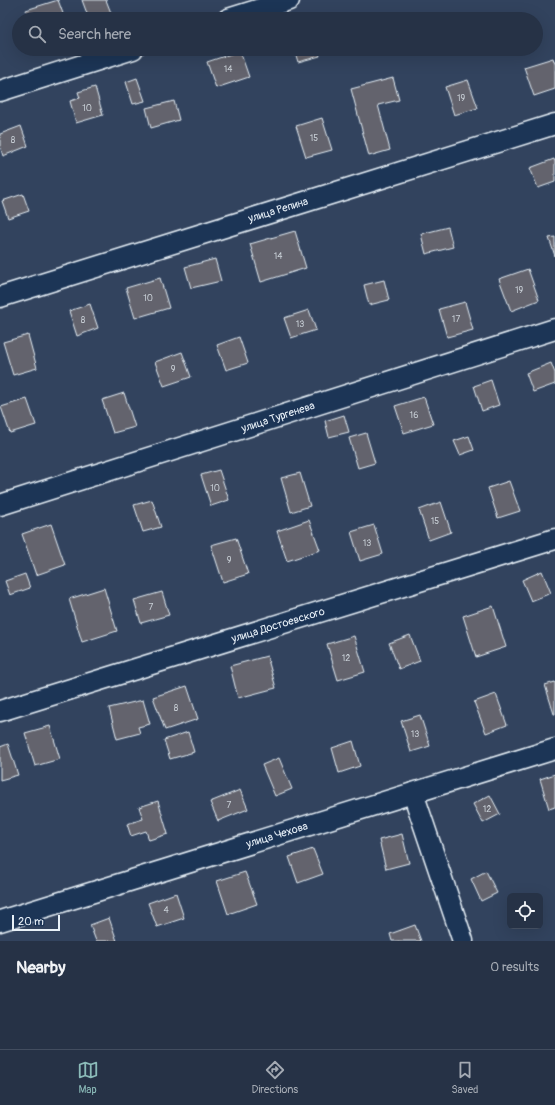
<!DOCTYPE html>
<meta charset="utf-8">
<style>
:root{--surface:#263246;--page:#323e51;--text:#f1f3f6;--muted:#a4aab3;--line:#424d5f;--accent:#8bbbb9}
body{margin:0;font-family:Pangolin,sans-serif;background:var(--page);color:var(--text)}
.controls{position:absolute;right:12px;bottom:12px;display:grid;overflow:hidden;border-radius:6px;box-shadow:0 4px 16px #0002}
.controls button{width:36px;height:36px;display:grid;place-items:center;padding:0;border:0;border-bottom:1px solid var(--line);background:var(--surface);color:var(--text);font:20px sans-serif}
.scale{position:absolute;left:12px;bottom:10px;width:48px;box-sizing:border-box;padding-left:4px;border:2px solid #e8f1f8;border-top:0;font-size:11px;line-height:14px;white-space:nowrap;color:#e8f1f8;-webkit-text-stroke:3px #1d3557;paint-order:stroke}
.list{margin:0;padding:0;list-style:none}
h2{display:flex;justify-content:space-between;align-items:center;height:52px;margin:0;padding:0 16px;font-size:17px}
h2 small{font-size:13px;font-weight:400;color:var(--muted)}
.icon{flex:none;width:22px;height:22px;fill:none;stroke:currentColor;stroke-width:2;stroke-linecap:round;stroke-linejoin:round}
.map{position:relative;flex:none;width:555px;height:941px;overflow:hidden}
.search{position:absolute;background:var(--surface);box-shadow:0 4px 16px #0002;left:12px;right:12px;top:12px;height:44px;display:flex;align-items:center;gap:10px;box-sizing:border-box;padding:0 14px;border-radius:22px;color:var(--muted);font-size:15px}
.sheet{height:108px;background:var(--surface)}
nav{display:flex;justify-content:space-around;align-items:center;box-sizing:border-box;height:56px;border-top:1px solid var(--line);background:var(--surface);font-size:11px;color:var(--muted)}
nav a{display:grid;justify-items:center;gap:2px}
nav .on{color:var(--accent)}
.map>svg:first-child{display:block}
.building{fill:#64646d;stroke:#e8f1f8}
.lines{fill:none;stroke-linecap:round;stroke-linejoin:round}
.minor-casing{stroke:#e8f1f8;stroke-width:23}
.minor{stroke:#1d3557;stroke-width:20}
.labels{text-anchor:middle;dominant-baseline:central;stroke-width:3;stroke-linejoin:round;paint-order:stroke}
.number-label{font-size:9px;fill:#c7ced5}
.street-label{font-size:11px;fill:#e8f1f8;stroke:#1d3557}
</style>
<div class="map">
<svg width="555" height="941" viewBox="0 0 555 941">
<rect width="100%" height="100%" fill="#32435e"/>
<filter id="ink" filterUnits="userSpaceOnUse"><feTurbulence type="fractalNoise" baseFrequency=".025" numOctaves="2"/><feDisplacementMap in="SourceGraphic" scale="8" xChannelSelector="R" yChannelSelector="G"/><feConvolveMatrix kernelMatrix="1 2 1 2 8 2 1 2 1" color-interpolation-filters="sRGB"/></filter>
<g filter="url(#ink)">
<g class="building">
<path d="M58 0 65 19H29L26 10Z"/>
<path d="M82 0H106L113 18 110 19H89Z"/>
<path d="M294 49H318L320 56 298 62Z"/>
<path d="M240 51 249 77 216 88 207 62Z"/>
<path d="M553 58 555 64V89L534 96 524 67Z"/>
<path d="M137 78 145 101 133 104 126 82Z"/>
<path d="M393 78 399 100 378 105 390 150 369 156 351 89Z"/>
<path d="M468 80 478 108 454 115 445 87Z"/>
<path d="M95 87 103 115 76 123 70 101 80 98 78 92Z"/>
<path d="M174 101 179 120 151 128 146 108Z"/>
<path d="M322 118 332 150 306 157 296 126Z"/>
<path d="M21 126 28 146 3 156 0 146V134Z"/>
<path d="M554 159 555 162V182L538 188 530 168Z"/>
<path d="M23 194 29 211 8 218 2 201Z"/>
<path d="M448 227 453 247 426 254 421 234Z"/>
<path d="M295 231 306 268 261 282 250 244Z"/>
<path d="M555 237V256L549 238Z"/>
<path d="M215 259 221 281 191 288 185 267Z"/>
<path d="M528 269 539 300 511 311 499 279Z"/>
<path d="M160 278 169 308 135 318 126 288Z"/>
<path d="M384 280 389 300 369 305 364 285Z"/>
<path d="M465 302 473 330 447 337 439 309Z"/>
<path d="M90 304 98 328 77 336 69 311Z"/>
<path d="M309 310 316 330 291 338 284 318Z"/>
<path d="M28 335 37 368 13 375 3 342Z"/>
<path d="M239 337 248 363 226 370 217 345Z"/>
<path d="M182 352 191 377 164 386 155 362Z"/>
<path d="M551 363 555 373V384L533 392 526 373Z"/>
<path d="M491 380 499 405 482 411 474 386Z"/>
<path d="M124 393 135 427 113 433 102 400Z"/>
<path d="M424 397 433 424 404 433 395 406Z"/>
<path d="M27 399 36 425 10 433 1 407Z"/>
<path d="M344 415 349 432 329 437 325 421Z"/>
<path d="M366 433 375 463 358 468 349 438Z"/>
<path d="M469 436 474 450 460 455 454 441Z"/>
<path d="M219 470 229 500 211 506 201 475Z"/>
<path d="M300 473 310 506 291 512 281 478Z"/>
<path d="M509 481 520 511 498 518 488 488Z"/>
<path d="M152 500 161 527 143 532 134 505Z"/>
<path d="M441 502 451 532 429 540 419 510Z"/>
<path d="M309 520 320 550 287 561 277 531Z"/>
<path d="M51 524 65 565 36 575 22 534Z"/>
<path d="M374 525 383 554 360 561 351 532Z"/>
<path d="M236 538 248 574 223 582 211 545Z"/>
<path d="M542 571 551 593 531 601 522 580Z"/>
<path d="M25 574 30 588 10 595 5 581Z"/>
<path d="M104 588 117 631 82 642 69 599Z"/>
<path d="M162 592 169 615 141 623 134 600Z"/>
<path d="M493 606 506 647 476 657 463 616Z"/>
<path d="M410 635 420 661 399 669 389 643Z"/>
<path d="M354 636 365 672 338 680 327 644Z"/>
<path d="M267 656 276 688 238 698 230 666Z"/>
<path d="M555 682V714H554L545 685Z"/>
<path d="M187 686 198 719 165 730 153 697Z"/>
<path d="M496 694 507 725 486 733 474 702Z"/>
<path d="M143 700 150 724 138 727 140 733 117 739 109 708Z"/>
<path d="M420 715 430 746 411 752 401 721Z"/>
<path d="M50 726 60 759 35 766 25 733Z"/>
<path d="M188 732 194 752 170 759 164 740Z"/>
<path d="M353 741 360 766 339 773 332 748Z"/>
<path d="M8 744 18 775 0 780V747Z"/>
<path d="M279 758 292 789 275 796 262 765Z"/>
<path d="M555 774V807L549 809 540 779Z"/>
<path d="M240 790 248 809 218 821 210 802Z"/>
<path d="M490 795 500 814 483 823 473 804Z"/>
<path d="M158 801 168 834 149 840 146 831 131 836 127 824 143 819 139 807Z"/>
<path d="M402 834 409 863 386 869 379 840Z"/>
<path d="M313 849 323 874 298 883 289 857Z"/>
<path d="M486 871 497 893 481 901 471 879Z"/>
<path d="M245 872 257 904 228 914 217 881Z"/>
<path d="M176 893 184 918 157 927 148 903Z"/>
<path d="M109 918 117 941H96L90 925Z"/>
<path d="M415 925 421 941H392L390 934Z"/>
</g>
<g class="lines">
<g class="minor-casing">
<g id="minor">
<path d="M228 19 289 0"/>
<path d="M0 91 133 49"/>
<path d="M0 297 555 124"/>
<path d="M0 505 555 329"/>
<path d="M0 711 555 539"/>
<path d="M413 793 463 941"/>
<path d="M0 921 555 749"/>
</g>
</g>
<use href="#minor" class="minor"/>
</g>
</g>
<g class="labels">
<g class="number-label">
<text x="228" y="69">14</text>
<text x="461" y="98">19</text>
<text x="87" y="108">10</text>
<text x="314" y="138">15</text>
<text x="13" y="140">8</text>
<text x="278" y="256">14</text>
<text x="519" y="290">19</text>
<text x="148" y="298">10</text>
<text x="456" y="319">17</text>
<text x="83" y="320">8</text>
<text x="300" y="324">13</text>
<text x="173" y="369">9</text>
<text x="414" y="415">16</text>
<text x="215" y="488">10</text>
<text x="435" y="521">15</text>
<text x="367" y="543">13</text>
<text x="229" y="560">9</text>
<text x="151" y="607">7</text>
<text x="346" y="658">12</text>
<text x="176" y="708">8</text>
<text x="415" y="734">13</text>
<text x="229" y="805">7</text>
<text x="487" y="809">12</text>
<text x="166" y="910">4</text>
</g>
<g class="street-label">
<text transform="translate(278 210) rotate(-17)">улица Репина</text>
<text transform="translate(278 417) rotate(-18)">улица Тургенева</text>
<text transform="translate(278 625) rotate(-17)">улица Достоевского</text>
<text transform="translate(277 835) rotate(-17)">улица Чехова</text>
</g>
</g>
</svg>
<div class="controls">
<button><svg class="icon" aria-label="locate" viewBox="0 0 24 24"><circle cx="12" cy="12" r="6"/><path d="M12 2v4M12 18v4M2 12h4M18 12h4"/></svg></button>
</div>
<div class="scale">20 m</div>
<div class="search"><svg class="icon" aria-label="search" viewBox="0 0 24 24"><circle cx="10" cy="10" r="6"/><path d="M15 15l6 6"/></svg>Search here</div>
</div>
<section class="sheet">
<h2>Nearby<small>0 results</small></h2>
<ul class="list">
</ul>
</section>
<nav>
<a class="on"><svg class="icon" aria-label="map" viewBox="0 0 24 24"><path d="M3 6l6-2 6 2 6-2v14l-6 2-6-2-6 2zM9 4v14M15 6v14"/></svg>Map</a>
<a><svg class="icon" aria-label="directions" viewBox="0 0 24 24"><path d="M12 3l9 9-9 9-9-9zM9 14v-3h6M13 9l2 2-2 2"/></svg>Directions</a>
<a><svg class="icon" aria-label="saved" viewBox="0 0 24 24"><path d="M7 4h10v16l-5-4-5 4z"/></svg>Saved</a>
</nav>
